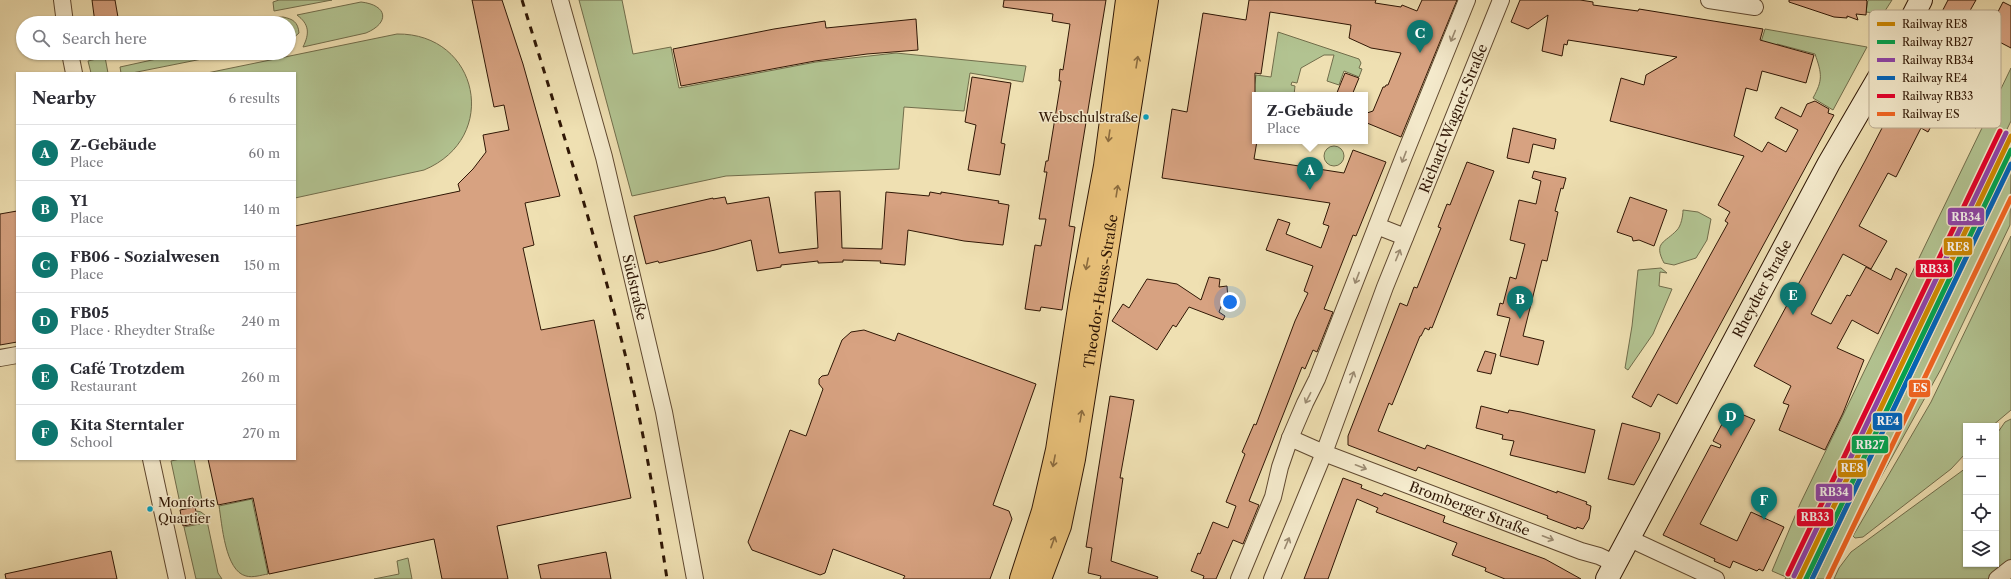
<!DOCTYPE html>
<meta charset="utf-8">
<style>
:root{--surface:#fff;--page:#f2f2f3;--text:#2b2b33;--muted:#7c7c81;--line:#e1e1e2;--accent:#0f766e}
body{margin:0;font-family:"Libre Caslon Text",serif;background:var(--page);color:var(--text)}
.controls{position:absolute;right:12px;bottom:12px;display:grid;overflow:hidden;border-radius:0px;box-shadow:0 1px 3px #0004}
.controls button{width:36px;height:36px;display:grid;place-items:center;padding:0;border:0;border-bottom:1px solid var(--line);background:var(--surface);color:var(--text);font:20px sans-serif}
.you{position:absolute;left:1230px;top:302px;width:14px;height:14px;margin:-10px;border:3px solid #fff;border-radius:50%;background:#1a73e8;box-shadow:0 0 0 6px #1a73e833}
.badge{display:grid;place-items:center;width:26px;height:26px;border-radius:50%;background:var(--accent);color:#fff;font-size:13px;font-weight:700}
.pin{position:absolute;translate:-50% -33px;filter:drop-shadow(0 1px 2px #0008)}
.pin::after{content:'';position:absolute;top:21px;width:14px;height:12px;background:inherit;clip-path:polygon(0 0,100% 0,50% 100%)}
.popup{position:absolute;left:1252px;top:92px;width:116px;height:52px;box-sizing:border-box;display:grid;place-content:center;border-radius:0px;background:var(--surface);filter:drop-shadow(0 1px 3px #0005);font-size:13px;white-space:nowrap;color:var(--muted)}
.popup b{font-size:15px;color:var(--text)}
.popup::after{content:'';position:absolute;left:50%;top:100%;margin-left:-8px;border:8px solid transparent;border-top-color:var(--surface)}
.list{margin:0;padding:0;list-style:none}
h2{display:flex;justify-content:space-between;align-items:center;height:52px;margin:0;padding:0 16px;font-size:17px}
h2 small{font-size:13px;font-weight:400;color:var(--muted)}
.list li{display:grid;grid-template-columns:26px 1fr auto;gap:12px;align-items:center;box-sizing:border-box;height:56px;padding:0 16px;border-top:1px solid var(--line)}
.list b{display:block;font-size:15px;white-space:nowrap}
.list p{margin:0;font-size:13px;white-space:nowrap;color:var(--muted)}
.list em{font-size:13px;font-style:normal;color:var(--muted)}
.icon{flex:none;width:22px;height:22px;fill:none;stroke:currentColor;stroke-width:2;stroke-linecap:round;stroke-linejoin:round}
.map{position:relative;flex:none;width:2011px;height:579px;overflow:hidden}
.search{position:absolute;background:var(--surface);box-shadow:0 1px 3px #0004;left:16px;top:16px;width:280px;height:44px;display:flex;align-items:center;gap:10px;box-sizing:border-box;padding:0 14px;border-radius:22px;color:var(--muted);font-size:15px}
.panel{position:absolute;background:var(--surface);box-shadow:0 1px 3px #0004;left:16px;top:72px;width:280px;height:388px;border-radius:0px}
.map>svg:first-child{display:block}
.green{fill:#b2c391;stroke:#716d4b}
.building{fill:#d7a281;stroke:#301705}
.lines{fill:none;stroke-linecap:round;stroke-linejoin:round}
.street-casing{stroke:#604930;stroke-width:18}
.secondary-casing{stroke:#301705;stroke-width:24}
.primary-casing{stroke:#301705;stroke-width:24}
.street{stroke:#f5ebcd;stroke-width:16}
.secondary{stroke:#f5ebcd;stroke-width:22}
.primary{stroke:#e8c079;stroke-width:22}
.rail{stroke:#301705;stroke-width:3;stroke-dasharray:7 7;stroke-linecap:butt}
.rail-1-casing{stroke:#f5ebcd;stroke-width:8}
.rail-2-casing{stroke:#f5ebcd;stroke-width:8}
.rail-3-casing{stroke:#f5ebcd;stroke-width:8}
.rail-4-casing{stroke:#f5ebcd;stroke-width:8}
.rail-5-casing{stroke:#f5ebcd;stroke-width:8}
.rail-6-casing{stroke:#f5ebcd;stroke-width:8}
.rail-1{stroke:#cf8901;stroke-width:5}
.rail-2{stroke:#00a651;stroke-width:5}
.rail-3{stroke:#8e44ad;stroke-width:5}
.rail-4{stroke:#0065bd;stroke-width:5}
.rail-5{stroke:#e4002b;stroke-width:5}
.rail-6{stroke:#f26522;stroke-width:5}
.oneway{stroke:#9c8c73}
.oneway2{stroke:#8c6c3f}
.bus-dot{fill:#02a2c4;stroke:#f5ebcd;stroke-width:1.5}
.labels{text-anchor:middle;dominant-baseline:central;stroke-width:3;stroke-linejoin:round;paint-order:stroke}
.bus-label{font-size:13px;fill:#301705;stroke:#f5ebcd;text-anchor:end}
.street-label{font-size:14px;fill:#301705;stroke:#f5ebcd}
.key{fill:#f5ebcd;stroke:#baab91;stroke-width:1}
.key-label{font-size:11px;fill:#301705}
.line-badge{stroke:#f5ebcd;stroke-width:1.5}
.badge-label{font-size:11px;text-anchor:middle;font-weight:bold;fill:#fff}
</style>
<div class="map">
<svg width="2011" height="579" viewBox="0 0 2011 579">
<rect width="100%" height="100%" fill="#efe0b2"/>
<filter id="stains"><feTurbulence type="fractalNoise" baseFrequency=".005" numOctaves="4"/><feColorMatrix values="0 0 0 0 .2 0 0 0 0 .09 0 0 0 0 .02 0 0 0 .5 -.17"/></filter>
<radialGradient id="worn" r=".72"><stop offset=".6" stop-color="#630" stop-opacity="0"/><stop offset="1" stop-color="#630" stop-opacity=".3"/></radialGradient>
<g class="green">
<path d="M279 0H332L274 11 273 2Z"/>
<path d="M579 0H622L633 54 671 47 679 88 816 62 896 53 1026 66 1023 82 970 73 964 111 904 107 899 169 726 176 632 196Z"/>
<path d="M1868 0H1892L1883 14 1866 12Z"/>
<path d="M361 2C388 5 390 23 366 33L303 47C310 33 309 24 297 15Z"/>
<path d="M283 17C293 19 298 22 299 33L290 41 289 23H271L270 18Z"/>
<path d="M1765 29 1867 47 1833 110 1813 98C1823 80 1822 74 1815 54L1777 44 1772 62 1756 58Z"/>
<path d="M1278 32 1359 59 1361 63 1359 68 1362 69 1359 77 1344 71 1339 85 1327 81 1334 55H1324L1301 68 1297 83 1292 82 1291 85 1295 86 1294 95H1255L1252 100 1256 75 1271 77Z"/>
<path d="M397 34C479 33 501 138 424 170L295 198V73H207Z"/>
<path d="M184 53H232L132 73H121L120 67Z"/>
<path d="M105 57 108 73H91L88 61Z"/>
<path d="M2011 68V121L1865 420 1790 579H1785L1786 577 1772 571 1800 504Z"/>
<circle cx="1334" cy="156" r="10"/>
<path d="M2011 172 2010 225 1941 369 1837 556 1826 579H1816Z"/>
<path d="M1683 210 1698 212 1711 219 1707 240 1696 258 1674 265 1664 263C1653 242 1665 243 1677 230 1681 226 1683 216 1683 210Z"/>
<path d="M2011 236V410L1992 426H1966V453L1951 469 1863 537 1855 538 1853 536 1931 402Z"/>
<path d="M1661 268 1667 273 1660 272 1659 286 1672 289 1653 334 1628 370 1625 368 1632 326 1638 270Z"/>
<path d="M2011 419V562L1991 579H1834L1839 568 1851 552 1966 468V564H1996V435L2005 422Z"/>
<path d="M180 459H194L202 500 198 508 196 506 181 508 171 461Z"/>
<path d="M252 499 268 574C261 575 253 578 246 576 225 571 222 524 219 506Z"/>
<path d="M197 511 201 512 206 516 218 573 222 579H196L184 527 200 524Z"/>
<path d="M408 558 412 579H374L399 574 397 561Z"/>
</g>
<g class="building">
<path d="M92 0H115L119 23H95Z"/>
<path d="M472 0H502L523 64 560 196 525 203 534 245 523 248 541 330 594 320 631 498 497 526 508 579H442L434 539 269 574 253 498 218 505 208 459H295V226L460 191 458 184 473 169 486 152 483 135 509 130 504 105 494 107Z"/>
<path d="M1004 0H1106L1069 226 1075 227 1062 310 1041 307 1040 311 1025 309 1035 245 1041 246 1046 219H1039L1047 172H1044L1046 161H1048L1061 81H1059L1060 69 1063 70 1070 24 1052 21 1053 14 1003 7Z"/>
<path d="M1249 0H1376L1375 3 1401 7 1402 5 1417 11 1422 0H1457L1401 137 1367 123 1365 119 1367 113 1373 111 1383 87H1385L1386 85H1388L1401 53 1371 48 1349 38 1351 25 1270 12 1261 74 1255 73V141H1257L1254 159 1344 173 1353 150 1386 162 1356 236 1353 235 1324 309 1333 312 1317 352 1313 350 1305 369 1302 367 1249 501 1259 505 1243 544 1233 540 1216 579H1203L1204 576 1191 571 1198 553 1200 554 1213 522 1228 528 1236 506 1226 502 1245 454 1242 452 1254 424 1256 425 1295 321 1308 293 1304 291 1313 266 1266 250 1278 219 1290 223 1286 234 1321 248 1329 226 1323 224 1330 203 1162 178 1172 109 1187 112 1203 13 1246 20Z"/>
<path d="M1520 0H1580L1593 2V5L1638 11 1639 9 1763 29 1760 40 1814 55 1806 83 1762 71 1757 91 1746 88 1734 136 1762 152 1768 142 1786 152 1798 130 1775 118 1781 107 1801 117 1807 104 1815 101 1829 109 1828 113 1834 115 1677 404 1658 394 1651 407 1632 397 1728 223 1725 221 1730 212 1718 205 1744 156 1610 121 1621 78 1644 85 1646 75 1677 57 1568 40 1567 45 1564 44 1562 56 1542 51 1548 15 1528 29 1511 22Z"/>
<path d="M1789 0H1866L1867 1 1866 15 1856 14 1858 20 1847 16V18L1834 17 1789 2Z"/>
<path d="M1948 0H1976L1963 23 1966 25 1948 62 1967 69 1965 77 1996 88 1976 128 1964 122 1974 103 1934 83 1922 106 1937 115 1928 132 1921 128 1896 177 1888 173 1859 226 1887 241 1871 269 1843 254 1811 314 1831 324 1847 295 1850 296 1866 267 1891 280 1896 268 1907 274 1878 334 1852 320 1837 348 1864 360 1843 413 1825 450 1779 430 1789 405 1783 403 1791 386 1754 366 1865 161Z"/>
<path d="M2003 2 2011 6V48L1986 35Z"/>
<path d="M916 19 918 50 867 54 815 61 681 86 673 49 774 29 825 21 826 28Z"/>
<path d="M1345 73 1359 78 1352 95H1336Z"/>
<path d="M972 77 1011 83 1001 143 1005 144 1000 175 968 170 976 125 965 122Z"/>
<path d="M1513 128 1556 139 1554 149 1533 144 1529 163 1507 158Z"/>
<path d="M1467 162 1494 171 1432 328 1430 327 1429 330 1425 328 1421 336H1420L1392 405 1389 403 1378 431 1425 449 1427 445 1557 493V491L1587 502 1586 504 1591 506 1589 519 1583 529 1577 527 1576 529 1547 518 1548 516 1418 467 1416 471 1348 445V436L1400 303 1407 306 1414 287 1417 288 1441 228 1438 227 1447 204 1450 205Z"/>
<path d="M1534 171 1566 178 1563 189 1561 188 1555 211 1558 212 1547 261 1542 260 1523 336 1544 341 1538 365 1500 356 1510 318 1497 315 1500 303 1503 304 1510 277 1516 279 1525 244 1510 240 1519 200 1536 204 1541 181 1532 178Z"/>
<path d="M840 191 842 248 882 249 886 192 929 196 930 192 941 194V192L999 201 998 203 1009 205 1003 245 964 241 908 230 905 265 880 263 881 261 843 260V262L818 263V261L781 265V267L757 271 751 240 715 250 659 263 658 261 646 264 634 216 713 198V199L725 197 727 204 769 197 779 253 801 250 818 248 815 192Z"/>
<path d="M1630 197 1667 210 1654 246 1639 240 1633 241 1632 237 1617 232Z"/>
<path d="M17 211V342L0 345V214Z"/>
<path d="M1209 277 1220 279 1219 287 1227 286 1228 299H1224L1219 312 1225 316 1223 320 1189 307 1176 327 1173 325 1157 350 1112 321 1123 304 1129 308 1147 279 1177 284 1201 300Z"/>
<path d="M864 330 895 341 898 333 1036 384 993 505 1009 511 1012 519 990 579H903L905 576 833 549 825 573 820 575 752 550 748 542 790 430 806 436 823 389 819 384V379L822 376 828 375 842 340 851 332Z"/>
<path d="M1485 351 1496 354 1491 374 1477 371Z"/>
<path d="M1110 396 1134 400 1120 478H1123L1111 561 1158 577 1157 579H1100L1101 576 1088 573 1092 548 1086 547Z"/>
<path d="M1481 406 1508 413 1509 410 1521 412 1595 430 1585 473 1510 455 1514 441 1502 439 1503 435 1476 428Z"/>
<path d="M1730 409 1755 420 1700 524 1737 541 1751 512 1784 527 1763 571 1759 569 1757 571 1733 561 1730 568 1714 561 1715 559 1663 535 1711 445 1720 448 1721 445 1713 441Z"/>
<path d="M1622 423 1660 433 1659 439 1634 485 1608 479Z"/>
<path d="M1343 478 1362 485 1361 488 1382 496 1384 493 1445 516 1443 522 1545 559 1581 579H1505L1485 571 1486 568 1452 555 1457 543 1376 512 1378 508 1357 499 1328 579H1304Z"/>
<path d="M195 507 199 523 183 526 180 510Z"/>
<path d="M111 551 117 579H6L5 574Z"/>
<path d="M606 552 611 579H541L538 565Z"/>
</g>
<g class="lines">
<g class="street-casing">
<g id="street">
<path d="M62 0 65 23"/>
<path id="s1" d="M560 0 604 157 664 412 695 579"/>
<path d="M1709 0 1755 7"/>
<path d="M70 53 74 73"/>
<path d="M1377 226 1405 237"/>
<path d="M0 358 17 355"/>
<path id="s2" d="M1290 438 1324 453 1581 551 1599 556 1616 564"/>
<path d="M151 459 177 579"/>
<path d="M1630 539 1716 579"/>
<path d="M1239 579 1273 497 1280 467 1290 438 1305 403 1317 379 1404 156 1467 0"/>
<path id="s3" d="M1272 579 1324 453 1385 287 1501 0"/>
<path d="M1997 579 2011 568"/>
</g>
</g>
<g class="secondary-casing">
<g id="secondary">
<path id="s4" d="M1607 579 1829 163 1900 41 1921 0"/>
</g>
</g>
<g class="primary-casing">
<g id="primary">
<path d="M1021 579 1043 511 1057 450 1081 295 1105 166 1127 0"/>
<path id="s5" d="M1040 579 1060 526 1074 459 1147 0"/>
</g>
</g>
<use href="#street" class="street"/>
<use href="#secondary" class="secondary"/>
<use href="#primary" class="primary"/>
<path class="rail" d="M522 0C557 113 593 227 622 342 642 420 655 499 667 579"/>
<g class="rail-1-casing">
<path id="rail-1" d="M1799 579 2011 136"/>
</g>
<g class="rail-2-casing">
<path id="rail-2" d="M1806 579 2011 150"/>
</g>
<g class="rail-3-casing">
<path id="rail-3" d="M1794 576 2006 133"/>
</g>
<g class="rail-4-casing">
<path id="rail-4" d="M1812 579 2011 164"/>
</g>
<g class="rail-5-casing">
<path id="rail-5" d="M1788 574 2000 131"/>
</g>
<g class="rail-6-casing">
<path id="rail-6" d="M1828 579 2011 198"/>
</g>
<use href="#rail-1" class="rail-1"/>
<use href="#rail-2" class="rail-2"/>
<use href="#rail-3" class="rail-3"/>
<use href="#rail-4" class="rail-4"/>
<use href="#rail-5" class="rail-5"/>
<use href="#rail-6" class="rail-6"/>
</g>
<defs><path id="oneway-shaft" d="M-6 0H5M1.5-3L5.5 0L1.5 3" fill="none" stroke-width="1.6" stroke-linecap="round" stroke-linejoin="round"/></defs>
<g class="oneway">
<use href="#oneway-shaft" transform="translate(1453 36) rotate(112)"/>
<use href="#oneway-shaft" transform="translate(1404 157) rotate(111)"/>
<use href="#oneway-shaft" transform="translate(1398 255) rotate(-68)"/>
<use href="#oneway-shaft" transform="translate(1357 278) rotate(111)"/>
<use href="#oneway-shaft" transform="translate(1352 377) rotate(-70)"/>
<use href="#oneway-shaft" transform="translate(1308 398) rotate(117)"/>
<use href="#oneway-shaft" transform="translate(1361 467) rotate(21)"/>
<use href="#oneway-shaft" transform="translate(1548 538) rotate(21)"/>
<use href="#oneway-shaft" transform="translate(1287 543) rotate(-67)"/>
</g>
<g class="oneway2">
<use href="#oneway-shaft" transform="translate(1137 62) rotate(-81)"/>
<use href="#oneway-shaft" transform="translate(1109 136) rotate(98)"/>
<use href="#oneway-shaft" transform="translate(1117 191) rotate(-81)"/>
<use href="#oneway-shaft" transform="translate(1087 264) rotate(101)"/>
<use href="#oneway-shaft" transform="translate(1081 416) rotate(-80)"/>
<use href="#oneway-shaft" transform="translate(1054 461) rotate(101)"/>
<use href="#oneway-shaft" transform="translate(1053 542) rotate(-70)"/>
</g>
<g class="bus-dot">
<circle cx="1146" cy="117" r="3.5"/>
<circle cx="150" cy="509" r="3.5"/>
</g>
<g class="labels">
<g class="bus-label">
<text x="1138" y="117">Webschulstraße</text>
<text x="158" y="502" text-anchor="start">Monforts<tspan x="158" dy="16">Quartier</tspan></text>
</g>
<g class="street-label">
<text stroke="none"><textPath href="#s3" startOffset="495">Richard-Wagner-Straße</textPath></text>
<text stroke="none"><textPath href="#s1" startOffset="297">Südstraße</textPath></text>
<text stroke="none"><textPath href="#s4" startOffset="329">Rheydter Straße</textPath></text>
<text stroke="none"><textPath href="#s5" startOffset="295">Theodor-Heuss-Straße</textPath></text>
<text stroke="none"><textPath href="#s2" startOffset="193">Bromberger Straße</textPath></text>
</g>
</g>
<rect x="1869" y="10" width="132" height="118" rx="6" class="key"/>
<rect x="1877" y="22" width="18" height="4" fill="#cf8901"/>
<rect x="1877" y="40" width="18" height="4" fill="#00a651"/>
<rect x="1877" y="58" width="18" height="4" fill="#8e44ad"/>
<rect x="1877" y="76" width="18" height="4" fill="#0065bd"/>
<rect x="1877" y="94" width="18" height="4" fill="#e4002b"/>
<rect x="1877" y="112" width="18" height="4" fill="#f26522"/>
<g class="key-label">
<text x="1902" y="28">Railway RE8</text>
<text x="1902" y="46">Railway RB27</text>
<text x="1902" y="64">Railway RB34</text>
<text x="1902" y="82">Railway RE4</text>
<text x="1902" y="100">Railway RB33</text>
<text x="1902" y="118">Railway ES</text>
</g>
<g class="line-badge">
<rect x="1947" y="207" width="38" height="19" rx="4" fill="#8e44ad"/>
<rect x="1943" y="237" width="30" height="19" rx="4" fill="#cf8901"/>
<rect x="1915" y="259" width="38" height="19" rx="4" fill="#e4002b"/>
<rect x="1908" y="379" width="23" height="19" rx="4" fill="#f26522"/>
<rect x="1872" y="412" width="31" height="19" rx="4" fill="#0065bd"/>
<rect x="1851" y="435" width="38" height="19" rx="4" fill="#00a651"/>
<rect x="1837" y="459" width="30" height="19" rx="4" fill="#cf8901"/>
<rect x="1815" y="483" width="38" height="19" rx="4" fill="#8e44ad"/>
<rect x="1796" y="508" width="38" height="19" rx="4" fill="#e4002b"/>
</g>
<g class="badge-label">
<text x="1966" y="221">RB34</text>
<text x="1958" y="251">RE8</text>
<text x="1934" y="273">RB33</text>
<text x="1920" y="392">ES</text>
<text x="1888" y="425">RE4</text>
<text x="1870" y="449">RB27</text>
<text x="1852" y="472">RE8</text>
<text x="1834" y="496">RB34</text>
<text x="1815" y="521">RB33</text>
</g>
<rect width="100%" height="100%" filter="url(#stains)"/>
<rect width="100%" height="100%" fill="url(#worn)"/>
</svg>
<div class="controls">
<button>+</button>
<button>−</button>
<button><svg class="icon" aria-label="locate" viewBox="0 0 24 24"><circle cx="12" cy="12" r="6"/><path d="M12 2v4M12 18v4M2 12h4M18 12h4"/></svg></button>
<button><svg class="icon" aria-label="layers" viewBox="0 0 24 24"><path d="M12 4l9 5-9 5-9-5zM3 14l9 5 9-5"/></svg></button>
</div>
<div class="you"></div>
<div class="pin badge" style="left:1310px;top:190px">A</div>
<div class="popup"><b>Z-Gebäude</b>Place</div>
<div class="pin badge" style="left:1520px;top:319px">B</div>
<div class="pin badge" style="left:1420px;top:53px">C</div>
<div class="pin badge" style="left:1731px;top:436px">D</div>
<div class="pin badge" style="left:1793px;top:315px">E</div>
<div class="pin badge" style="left:1764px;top:520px">F</div>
<div class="search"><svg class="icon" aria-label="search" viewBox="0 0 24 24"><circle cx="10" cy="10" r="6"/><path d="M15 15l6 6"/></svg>Search here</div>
<section class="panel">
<h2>Nearby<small>6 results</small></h2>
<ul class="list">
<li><span class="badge">A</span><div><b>Z-Gebäude</b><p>Place</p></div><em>60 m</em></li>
<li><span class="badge">B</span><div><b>Y1</b><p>Place</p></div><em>140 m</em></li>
<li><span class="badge">C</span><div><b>FB06 - Sozialwesen</b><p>Place</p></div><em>150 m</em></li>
<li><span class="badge">D</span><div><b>FB05</b><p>Place · Rheydter Straße</p></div><em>240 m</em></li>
<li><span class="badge">E</span><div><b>Café Trotzdem</b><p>Restaurant</p></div><em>260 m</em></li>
<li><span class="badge">F</span><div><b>Kita Sterntaler</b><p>School</p></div><em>270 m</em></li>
</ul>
</section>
</div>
